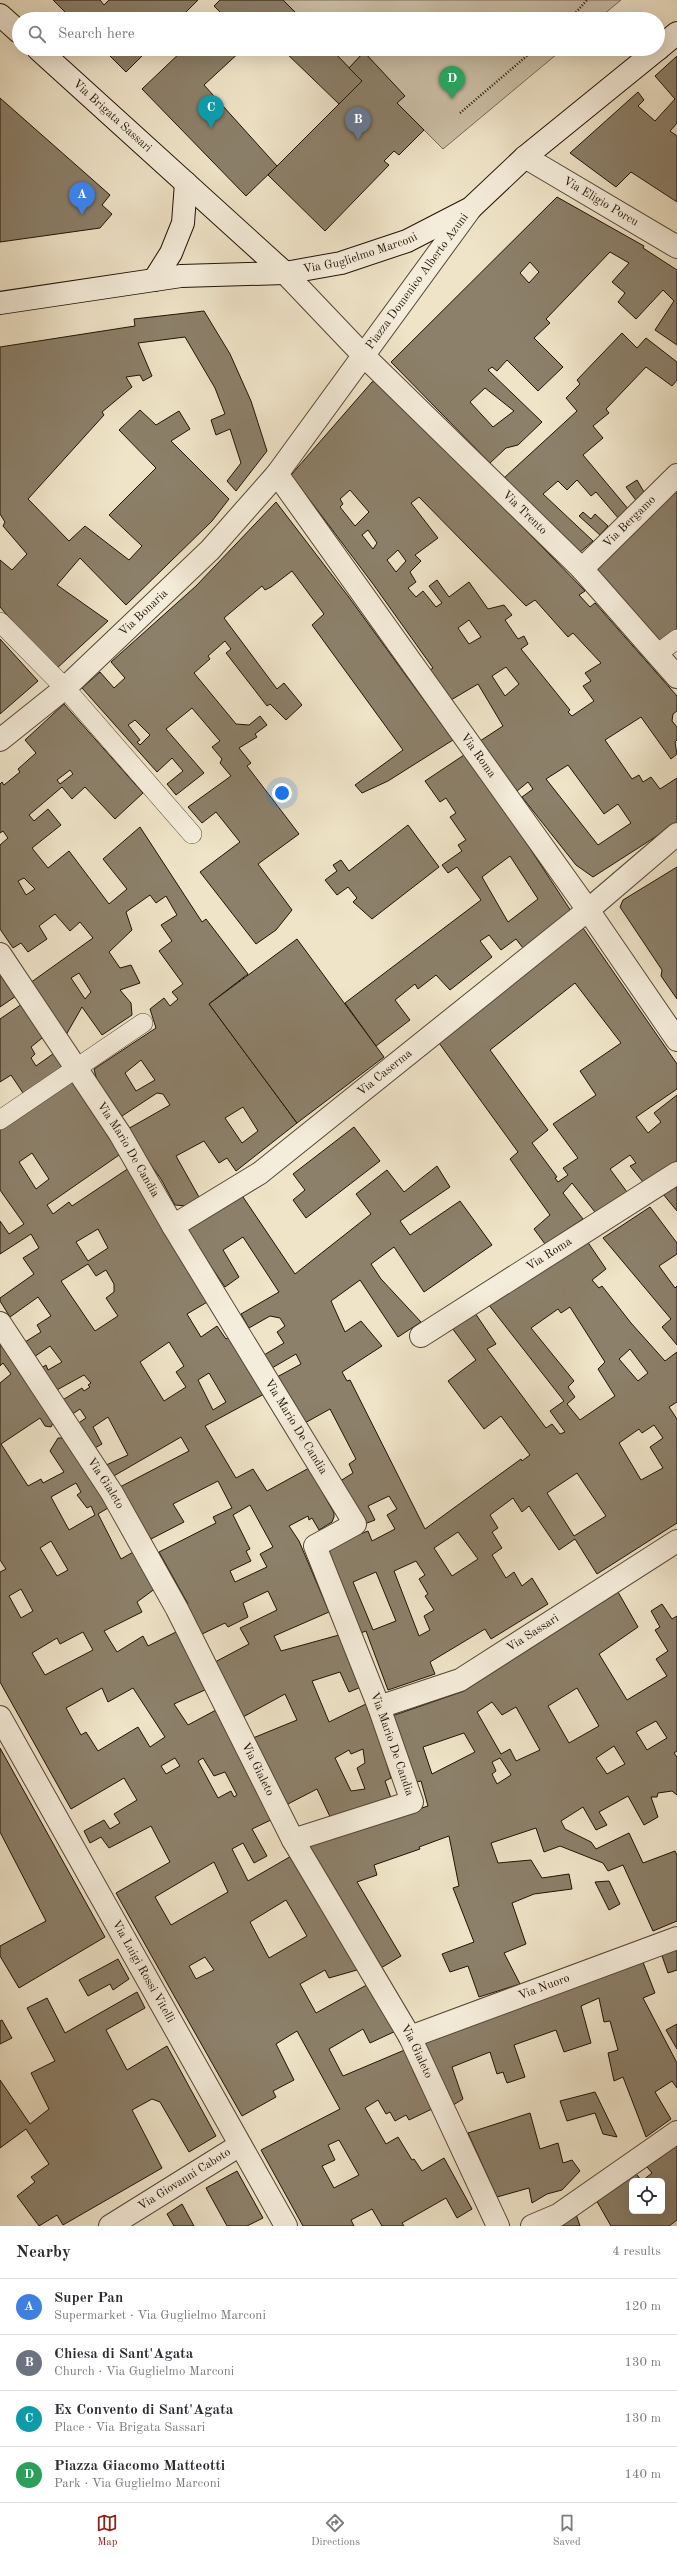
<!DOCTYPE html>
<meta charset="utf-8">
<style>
:root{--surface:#fff;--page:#f7f7f7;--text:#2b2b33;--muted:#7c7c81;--line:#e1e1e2;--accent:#8f2418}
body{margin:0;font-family:"Old Standard TT",serif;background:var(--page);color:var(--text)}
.controls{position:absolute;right:12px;bottom:12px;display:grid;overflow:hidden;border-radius:6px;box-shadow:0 4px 16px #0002}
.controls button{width:36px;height:36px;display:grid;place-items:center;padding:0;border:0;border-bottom:1px solid var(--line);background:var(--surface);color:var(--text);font:20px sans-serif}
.you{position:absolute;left:282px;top:793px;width:14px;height:14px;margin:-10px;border:3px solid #fff;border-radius:50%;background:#1a73e8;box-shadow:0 0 0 6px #1a73e833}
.badge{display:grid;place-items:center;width:26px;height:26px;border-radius:50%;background:var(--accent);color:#fff;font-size:13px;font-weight:700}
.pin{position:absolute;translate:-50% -33px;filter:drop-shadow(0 1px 2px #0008)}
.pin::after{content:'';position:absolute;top:21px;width:14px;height:12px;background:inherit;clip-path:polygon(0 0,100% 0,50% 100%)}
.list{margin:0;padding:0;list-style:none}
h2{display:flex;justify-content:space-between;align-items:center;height:52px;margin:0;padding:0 16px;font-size:17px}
h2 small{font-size:13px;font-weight:400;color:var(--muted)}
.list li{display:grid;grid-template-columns:26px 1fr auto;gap:12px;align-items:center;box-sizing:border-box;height:56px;padding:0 16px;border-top:1px solid var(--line)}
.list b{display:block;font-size:15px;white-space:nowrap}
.list p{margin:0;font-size:13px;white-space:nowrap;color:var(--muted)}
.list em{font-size:13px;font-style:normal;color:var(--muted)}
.icon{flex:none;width:22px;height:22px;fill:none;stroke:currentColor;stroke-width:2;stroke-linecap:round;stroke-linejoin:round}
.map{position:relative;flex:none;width:677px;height:2226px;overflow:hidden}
.search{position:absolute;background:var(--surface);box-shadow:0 4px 16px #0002;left:12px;right:12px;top:12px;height:44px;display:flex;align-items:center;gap:10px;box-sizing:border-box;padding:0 14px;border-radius:22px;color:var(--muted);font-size:15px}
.sheet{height:276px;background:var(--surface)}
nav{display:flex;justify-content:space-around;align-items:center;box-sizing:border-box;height:56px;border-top:1px solid var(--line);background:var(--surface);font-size:11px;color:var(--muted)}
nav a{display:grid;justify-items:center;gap:2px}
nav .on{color:var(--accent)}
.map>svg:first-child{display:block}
.green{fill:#ccc0a7;stroke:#766a56}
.building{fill:#8c806a;stroke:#211305;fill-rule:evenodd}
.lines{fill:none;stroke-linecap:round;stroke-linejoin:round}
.service-casing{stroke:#544736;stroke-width:20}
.minor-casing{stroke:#544736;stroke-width:24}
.tertiary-casing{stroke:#544736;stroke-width:24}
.secondary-casing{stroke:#211305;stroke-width:24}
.path{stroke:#211305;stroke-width:2.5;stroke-dasharray:1 2;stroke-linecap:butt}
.service{stroke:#f5eddb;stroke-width:19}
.minor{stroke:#f5eddb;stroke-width:22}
.tertiary{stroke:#f5eddb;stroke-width:22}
.secondary{stroke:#f5eddb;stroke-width:22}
.labels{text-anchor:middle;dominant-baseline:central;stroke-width:3.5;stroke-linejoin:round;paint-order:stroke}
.street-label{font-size:12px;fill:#211305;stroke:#f5eddb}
</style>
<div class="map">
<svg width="677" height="2226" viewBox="0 0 677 2226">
<rect width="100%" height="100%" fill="#efe4c8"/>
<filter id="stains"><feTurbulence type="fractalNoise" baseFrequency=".005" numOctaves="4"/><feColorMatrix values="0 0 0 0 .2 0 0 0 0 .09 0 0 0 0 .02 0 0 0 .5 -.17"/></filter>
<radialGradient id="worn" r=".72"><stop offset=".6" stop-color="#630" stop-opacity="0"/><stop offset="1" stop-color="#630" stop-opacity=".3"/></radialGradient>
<g class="green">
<path d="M283 0H621L598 19H302Z"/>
<path d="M331 49H563L443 149 397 103 404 96 364 52 349 68Z"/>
</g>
<g class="building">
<path d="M53 0H100L104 5 109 0H198L179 19H72Z"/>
<path d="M220 0H283L302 19H215L221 13 214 6Z"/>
<path d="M103 49H149L126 72Z"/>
<path d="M184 49H243L204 85 277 166 246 196 142 89Z"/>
<path d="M282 49H331L362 81 339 104Z"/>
<path d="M364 52 405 96 397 103 424 130 399 155 394 151 384 161 389 165 325 231 268 175 362 81 349 68Z"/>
<path d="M677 56V123L670 131 677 136V202L631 172 616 187 570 153 638 92 644 100 638 106 655 121 675 99 655 76Z"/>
<path d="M0 98 110 195 102 205 112 214 100 228 0 242Z"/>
<path d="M557 197 644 246 643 248 677 270V345L655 330 674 301 663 290 636 319 618 302 625 293 612 282 629 263 610 252 546 319 550 323 534 338 563 367 538 391 507 360 497 371 492 367 488 370 542 422 518 445 506 448 490 463 391 362ZM530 262 539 272 529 283 520 273ZM485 388 514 411 493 427 470 402Z"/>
<path d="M204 311 230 354 251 401 267 451 236 491 227 481 241 463 230 429 216 435 211 420 225 414 215 388 185 337 138 343 152 376 143 381 140 375 126 377 132 387 102 412 104 415 28 499 69 541 85 526 129 560 142 546 109 515 156 468 119 430 140 410 156 425 179 411 190 429 171 441 229 499 212 521 126 605 80 558 57 585 108 621 55 670 0 607V560L12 570 27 554 3 526 5 522 0 514V347L135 326 134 319Z"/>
<path d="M622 333 637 348 646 338 677 362V380L672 386 646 367 606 409 609 413 593 426 603 438 583 455 629 510 619 519 596 492 591 496 577 480 567 490 558 481 543 494 593 541 579 553 504 478 577 411 566 398 580 384 577 380Z"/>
<path d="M376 381 481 484 585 591 579 595 590 607 595 603 677 696V711L673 714 672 721 677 727V740L675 742 677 754 671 759 641 717 605 740 632 779 639 775 643 782 651 777 660 789 677 778V823L593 877 576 865 522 797 533 789 528 782 517 791 480 741 503 726 478 684 451 700 430 670 433 668 373 584 291 475 372 382ZM350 490 369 512 355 526 340 507 343 504 340 499ZM419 497 526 606 535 600 568 637 573 633 601 663 585 673 591 681 583 686 594 701 572 716 568 712 570 710 521 649 528 644 524 636 518 639 505 620 512 615 504 605 488 609 469 582 449 597 437 580 429 586 442 603 436 607 423 591 416 597 408 588 416 582 410 572 421 561 415 555 438 538 411 503ZM368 530 377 543 373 549 362 535ZM398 550 406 561 396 572 387 560ZM469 620 481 637 469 644 458 628ZM506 667 519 684 505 696 492 676ZM568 765 604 814 618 804 631 823 598 845 546 779Z"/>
<path d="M637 480 647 497 638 503 626 487Z"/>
<path d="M677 488V630L660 645 593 568Z"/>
<path d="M276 502 348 596 453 740 388 781 362 793 355 785 403 750 312 625 324 614 292 571 271 587 265 590 262 586 224 618 277 689 284 683 302 705 286 720 270 704 267 706 226 653 231 649 225 641 208 656 210 659 194 673 236 724 249 725 260 716 267 725 255 734 257 737 239 748 251 763 247 766 299 834 258 864 292 910 276 930 256 944 200 872 240 842 216 812 202 823 188 807 231 776 220 763 222 759 212 747 220 741 192 708 166 729 204 773 176 795 167 784 183 771 172 758 157 772 82 688 100 672 114 688 125 678 111 662 196 586ZM135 720 150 735 140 745 137 742 140 740 128 725Z"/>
<path d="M583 512 591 519 595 514 608 526 600 535 579 516Z"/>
<path d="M0 639 38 681 0 714Z"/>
<path d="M64 704 143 793 115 819 85 787 72 799 62 787 29 815 34 821 48 809 61 825 32 848 48 868 69 851 109 904 127 889 103 859 140 827 202 922 206 919 248 974 209 1004 297 1123 236 1171 227 1158 219 1163 204 1141 176 1156 199 1197 187 1206 175 1205 161 1179 126 1130 170 1105 163 1094 157 1093 119 1118 98 1085 94 1069 156 1028 150 1009 164 998 170 1006 178 999 172 992 183 984 159 951 172 941 161 925 177 915 166 896 156 903 150 895 126 912 132 930 109 952 120 968 131 965 140 983 120 990 131 1003 132 1015 102 1035 82 1007 66 1035 30 983 93 938 80 922 70 931 55 914 39 926 47 939 28 952 21 943 13 948 0 929V845L8 838 3 831 0 833V784L2 782 4 785 20 772 18 769 36 753 25 740ZM70 770 73 774 60 784 57 780ZM24 878 35 889 26 895 18 881ZM79 973 91 992 85 999 71 978ZM141 1060 155 1080 136 1091 125 1073ZM243 1107 258 1131 242 1143 225 1118Z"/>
<path d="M464 755 506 812 571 911 523 948 516 939 501 950 489 935 480 941 492 957 450 990 436 975 418 989 415 984 395 1000 410 1020 376 1046 345 1003 481 900 457 867 448 873 442 865 462 851 458 845 466 840 450 817 456 813 446 798 440 802 425 781ZM510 856 538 899 508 922 482 877Z"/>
<path d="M408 825 439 867 372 919 353 902 357 898 348 887 337 895 325 880 337 871 333 865 341 860 349 871Z"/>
<path d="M677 867V999L661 976 662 970 620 907 623 900Z"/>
<path d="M583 928 677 1064V1089L636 1117 648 1133 661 1122 654 1113 677 1095V1161L643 1182 630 1166 636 1163 630 1155 610 1169 627 1192 595 1212 572 1183 563 1193 583 1219 545 1244 534 1229 550 1215 510 1159 518 1152 439 1043ZM575 983 621 1043 580 1071 596 1095 553 1124 578 1158 563 1168 568 1175 558 1182 555 1178 557 1177 532 1143 548 1130 490 1050Z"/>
<path d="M297 939 384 1057 297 1123 209 1004Z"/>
<path d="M0 967 19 994 0 1007Z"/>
<path d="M25 1002 47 1034 31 1047 35 1054 31 1058 36 1066 57 1051 67 1066 25 1096 11 1075 0 1082V1019Z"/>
<path d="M74 1078 122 1153 47 1205 53 1214 69 1202 72 1206 129 1168 209 1301 187 1314 201 1337 217 1326 226 1339 231 1336 266 1393 205 1426 236 1478 253 1469 267 1491 309 1468 334 1513V1517L332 1522 319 1530 312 1518 309 1520 308 1516 289 1526 299 1541 329 1612 274 1636 281 1651 339 1635 361 1687 349 1692 340 1672 312 1681 329 1722 368 1703 391 1778 385 1781 391 1798 332 1821 317 1789 286 1805 253 1738 297 1720 285 1694 243 1717 215 1662 249 1644 240 1628 277 1610 268 1591 243 1603 248 1617 228 1627 225 1623 200 1635 185 1606 188 1604 159 1552 216 1523 213 1517 232 1508 218 1481 173 1504 184 1522 151 1539 118 1488 189 1451 181 1437 112 1477 104 1466 128 1455 108 1417 93 1427 102 1444 93 1449 77 1424 86 1418 80 1409 71 1415 61 1401 82 1388 84 1391 90 1387 88 1385 91 1383 84 1375 55 1391 41 1368 46 1365 48 1370 62 1362 50 1346 34 1357 25 1342 41 1332 37 1325 51 1316 38 1297 10 1317 0 1301V1298L34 1274 23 1258 39 1248 31 1234 0 1254V1221L9 1234 24 1224 0 1190V1130ZM32 1153 49 1179 36 1189 19 1162ZM98 1229 108 1248 88 1261 76 1242ZM88 1264 96 1276 106 1270 114 1284V1292L106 1298 118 1316 95 1331 61 1281ZM169 1342 184 1366 176 1372 186 1387 164 1401 140 1362ZM209 1373 226 1402 213 1410 198 1380ZM250 1505 273 1547 260 1554 267 1567 235 1582 230 1571 251 1561 246 1551 250 1549 233 1515ZM363 1749 365 1763 357 1768 365 1789 351 1791 335 1758 349 1750 351 1754Z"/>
<path d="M354 1127 380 1161 306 1218 293 1200 305 1190 293 1174Z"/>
<path d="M437 1166 450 1187 400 1221 410 1235 460 1201 492 1245 424 1292 394 1247 371 1264 381 1279 421 1322 398 1337 360 1280 331 1301 345 1332 361 1321 382 1346 342 1372 347 1381 350 1380 425 1529 521 1459 522 1461 530 1455 501 1416 484 1429 448 1381 476 1360 452 1328 475 1313 496 1344 487 1349 546 1428 552 1424 560 1434 565 1432 550 1411 564 1401 488 1304 587 1241 606 1269 592 1280 599 1288 602 1286 631 1323 665 1361 677 1352V1402L669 1407 677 1419V1523L597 1574 575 1539 559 1550 529 1506 522 1512 513 1498 490 1515 498 1528 492 1532 502 1548 492 1555 506 1578 514 1572 522 1586 532 1578 548 1604 491 1639 485 1629 430 1662 435 1674 388 1690 366 1631 358 1634 322 1549 368 1531 372 1541 395 1529 387 1515 397 1509 389 1496 368 1506 375 1520 362 1525 337 1483 353 1473 349 1464 356 1459 330 1409 303 1424 277 1377 301 1364 296 1354 272 1368 264 1355 284 1343 277 1332 285 1326 280 1318 270 1316 249 1328 241 1314 279 1292 243 1237 223 1250 239 1277 225 1287 186 1230 241 1194 295 1274 371 1214 356 1194 387 1170 404 1192ZM570 1307 605 1362 598 1369 615 1396 580 1420 567 1404 575 1397 568 1387 574 1381 531 1328 558 1309 561 1313ZM630 1349 648 1373 638 1381 619 1359ZM654 1425 663 1438 650 1447 663 1468 641 1480 619 1443 639 1429 642 1433ZM577 1473 606 1516 574 1536 547 1493ZM458 1532 478 1559 452 1576 434 1548ZM416 1561 425 1575 419 1579 428 1594 425 1596 434 1610 424 1616 430 1630 419 1636 394 1571ZM376 1572 396 1621 373 1630 353 1582Z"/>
<path d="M677 1185V1211L663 1194Z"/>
<path d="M650 1207 677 1243V1254L659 1266 675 1288 677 1286V1345L662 1327 671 1319 603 1238Z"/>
<path d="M0 1336 54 1421 51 1427 45 1426 40 1418 1 1444 28 1486 41 1479 43 1483 64 1472 50 1451 58 1438H65L108 1508 98 1514 121 1559 135 1551 156 1588 137 1602 142 1612 104 1631 117 1652 143 1636 148 1646 178 1631 207 1689 174 1704 188 1725 216 1710 273 1819 252 1829 267 1856 254 1863 243 1843 232 1849 248 1881 293 1855 359 1966 357 1970 329 1978 325 1970 300 1984 316 2013 372 1982 398 2030 370 2043 363 2029 329 2049 343 2076 407 2049 415 2070 413 2071 432 2109 409 2120 406 2115 395 2121 390 2112 386 2114 378 2100 365 2108 386 2144 398 2137 412 2160 414 2159 422 2171 444 2158 472 2209 457 2218 446 2198 402 2223 404 2226H382L372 2209 351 2220 354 2226H303L261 2150 340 2109 297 2031 276 2044 294 2080 273 2091 276 2097 242 2116 116 1893 170 1862 151 1826 109 1848 101 1837 90 1843 84 1831 104 1820 110 1829 120 1823 114 1814 137 1800 124 1778 71 1809 0 1682V1572L6 1569 0 1560V1383L11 1374 3 1363 0 1366ZM76 1483 81 1492 77 1495 87 1508 91 1506 95 1515 69 1530 51 1497ZM51 1541 68 1570 57 1576 40 1548ZM21 1589 33 1611 21 1618 9 1596ZM83 1632 93 1650 45 1675 32 1653 57 1638 60 1644ZM102 1688 108 1702 133 1688 165 1737 150 1747 138 1727 98 1751 86 1732 81 1735 66 1708ZM175 1758 180 1766 166 1774 161 1766ZM203 1758 214 1776 225 1772 237 1795 234 1797 231 1791 218 1798 198 1761ZM214 1862 228 1892 171 1925 155 1897ZM286 1900 307 1936 269 1958 250 1922ZM205 1957 214 1970 196 1979 189 1966ZM339 2140 359 2175 334 2188 322 2166 335 2160 328 2145Z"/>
<path d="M618 1592 638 1627 599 1654 627 1700 667 1676 656 1659 668 1651 655 1630 660 1627 651 1611 662 1604 672 1619 677 1616V1751L674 1753 677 1757V1795L672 1791 658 1793 657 1797H651L658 1817 644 1825 628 1796 599 1812 607 1825 596 1830 583 1807 561 1821 565 1829 591 1842 596 1849 629 1833 643 1863 675 1851 677 1855V1921L653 1931 623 1865 608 1871 603 1863 560 1846 544 1852 536 1828 491 1843 498 1863 531 1860 542 1878 569 1874 572 1889 534 1894 512 1903 526 1944 504 1953 520 1984 479 1997 468 1966 450 1972 442 1954 474 1942 453 1888 459 1886 449 1836 419 1847 420 1849 374 1865 377 1875 357 1882 401 1956 381 1968 308 1845 428 1806 421 1781 412 1783 389 1717 464 1691ZM577 1688 599 1726 569 1743 548 1706ZM492 1702 502 1715 516 1707 540 1750 516 1761 510 1749 501 1754 477 1712ZM656 1721 667 1738 647 1750 636 1732ZM464 1733 475 1752 432 1774 423 1747ZM614 1746 625 1764 607 1774 596 1758ZM500 1758 511 1775 497 1784 492 1774 496 1771 492 1762Z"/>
<path d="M0 1748 105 1937 19 1988 0 1956V1946L46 1921 0 1832Z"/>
<path d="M609 1881 620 1904 609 1910 595 1882Z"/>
<path d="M677 1944V1970L668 1973 660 1950Z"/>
<path d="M641 1957 655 1993 643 1998 677 2063V2088L672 2081 655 2092 671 2119 646 2137 623 2077 614 2081 608 2053 618 2050 610 2021 604 2022 599 1998 581 2006 591 2043 564 2052 556 2030 514 2045 525 2077 507 2083 503 2072 497 2074 490 2052 452 2067 463 2099 450 2107 422 2040Z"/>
<path d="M118 1959 129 1979 113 1990 110 1984 88 1996 79 1980Z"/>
<path d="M137 1992 145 2008 106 2030 127 2070 167 2046 216 2136 189 2152 160 2102 152 2099 132 2110 162 2168 63 2225 57 2215 39 2226 17 2196 35 2182 31 2177 49 2164 26 2129 0 2148V2080L30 2124 49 2109 31 2073 55 2061 27 2008 47 1998 65 2033Z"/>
<path d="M2 2020 12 2038 0 2044V2021Z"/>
<path d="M677 2024V2049L666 2030Z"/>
<path d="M595 2092 617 2137 603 2134 595 2113 567 2121 560 2101Z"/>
<path d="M530 2113 540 2149 558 2143 563 2163 572 2160 580 2171 562 2190 547 2194 532 2203 529 2188 497 2197 468 2133Z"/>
<path d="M677 2138V2220L669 2226H611L595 2198 633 2170 642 2181 652 2173 643 2162ZM632 2181H662V2211H632Z"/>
<path d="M237 2171 263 2218 247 2226H227L206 2188Z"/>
<path d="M182 2204 194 2226H174L167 2214Z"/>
<path d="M575 2211 580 2226H551Z"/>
</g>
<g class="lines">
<g class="service-casing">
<g id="service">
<path d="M0 622 65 688 192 834"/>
<path d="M657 654 677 639"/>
<path d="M0 1120 143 1023"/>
</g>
</g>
<g class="minor-casing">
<g id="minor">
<path id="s1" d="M285 273 364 356 582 569 677 677"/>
<path id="s2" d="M277 474 588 910 677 1040"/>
<path id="s3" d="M582 569 677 475"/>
<path id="s4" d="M0 740 65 688 210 550 277 474 471 208"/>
<path id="s5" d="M0 954 120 1134 173 1226 355 1524 315 1546 379 1707 412 1802 293 1840"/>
<path id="s6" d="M173 1226 260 1173 588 910 677 834"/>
<path id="s7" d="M0 1323 112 1493 177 1609 293 1840 410 2037 498 2226"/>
<path id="s8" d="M421 1336 677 1173"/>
<path id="s9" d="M379 1707 460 1680 677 1541"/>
<path id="s10" d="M0 1717 286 2226"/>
<path id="s11" d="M410 2037 677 1938"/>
<path id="s12" d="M110 2226 240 2145"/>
<path d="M532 2226 558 2215 677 2132"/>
</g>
</g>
<g class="tertiary-casing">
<g id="tertiary">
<path id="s13" d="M525 157 677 247"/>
</g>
</g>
<g class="secondary-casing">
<g id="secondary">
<path d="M0 15 19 32"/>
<path id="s14" d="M38 49 285 273"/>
<path d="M658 49 677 33"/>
<path d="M154 280 171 253 183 223 186 183"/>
<path id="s15" d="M0 303 181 276 285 273 341 263 407 241 471 208 525 157 658 49"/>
</g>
</g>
<g class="path">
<path d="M570 19 587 0"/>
<path d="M460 113 535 49"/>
</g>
<use href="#service" class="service"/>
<use href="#minor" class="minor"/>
<use href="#tertiary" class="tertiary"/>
<use href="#secondary" class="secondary"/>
</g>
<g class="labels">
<g class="street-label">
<text stroke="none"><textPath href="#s14" startOffset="100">Via Brigata Sassari</textPath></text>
<text stroke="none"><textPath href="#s13" startOffset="88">Via Eligio Porcu</textPath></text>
<text stroke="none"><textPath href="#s15" startOffset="365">Via Guglielmo Marconi</textPath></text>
<text stroke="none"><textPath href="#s4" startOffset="623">Piazza Domenico Alberto Azuni</textPath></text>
<text stroke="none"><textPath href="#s1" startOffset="339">Via Trento</textPath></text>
<text stroke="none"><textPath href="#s3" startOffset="67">Via Bergamo</textPath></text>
<text stroke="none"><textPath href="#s4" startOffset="192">Via Bonaria</textPath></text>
<text stroke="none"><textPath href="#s2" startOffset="346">Via Roma</textPath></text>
<text stroke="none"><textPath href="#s6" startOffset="262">Via Caserma</textPath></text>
<text stroke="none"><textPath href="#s5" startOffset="234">Via Mario De Candia</textPath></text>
<text stroke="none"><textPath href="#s8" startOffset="152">Via Roma</textPath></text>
<text stroke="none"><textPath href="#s5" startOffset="558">Via Mario De Candia</textPath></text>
<text stroke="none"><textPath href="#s7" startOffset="192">Via Gialeto</textPath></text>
<text stroke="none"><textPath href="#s9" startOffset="172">Via Sassari</textPath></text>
<text stroke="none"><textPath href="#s5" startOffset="930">Via Mario De Candia</textPath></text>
<text stroke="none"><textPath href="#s7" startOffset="516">Via Gialeto</textPath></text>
<text stroke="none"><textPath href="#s10" startOffset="292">Via Luigi Rossi Vitelli</textPath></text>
<text stroke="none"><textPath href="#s11" startOffset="143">Via Nuoro</textPath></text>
<text stroke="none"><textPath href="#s7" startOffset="840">Via Gialeto</textPath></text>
<text stroke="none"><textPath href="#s12" startOffset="88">Via Giovanni Caboto</textPath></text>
</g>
</g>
<rect width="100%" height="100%" filter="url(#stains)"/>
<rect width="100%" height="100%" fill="url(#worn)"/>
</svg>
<div class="controls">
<button><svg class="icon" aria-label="locate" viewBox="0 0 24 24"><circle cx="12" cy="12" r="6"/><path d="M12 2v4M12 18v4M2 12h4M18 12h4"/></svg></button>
</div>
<div class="you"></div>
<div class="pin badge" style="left:82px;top:215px;background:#3f7fe0">A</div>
<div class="pin badge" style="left:358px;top:140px;background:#6b7280">B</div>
<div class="pin badge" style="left:211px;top:128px;background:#0f9aa8">C</div>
<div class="pin badge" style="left:452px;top:99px;background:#2e9e5b">D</div>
<div class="search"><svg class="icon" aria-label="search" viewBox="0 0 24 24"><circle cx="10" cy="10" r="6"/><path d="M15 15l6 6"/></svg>Search here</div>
</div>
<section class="sheet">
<h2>Nearby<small>4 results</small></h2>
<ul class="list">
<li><span class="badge" style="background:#3f7fe0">A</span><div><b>Super Pan</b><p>Supermarket · Via Guglielmo Marconi</p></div><em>120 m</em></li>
<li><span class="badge" style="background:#6b7280">B</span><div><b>Chiesa di Sant'Agata</b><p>Church · Via Guglielmo Marconi</p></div><em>130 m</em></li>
<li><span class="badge" style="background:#0f9aa8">C</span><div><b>Ex Convento di Sant'Agata</b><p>Place · Via Brigata Sassari</p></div><em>130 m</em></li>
<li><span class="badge" style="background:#2e9e5b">D</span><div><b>Piazza Giacomo Matteotti</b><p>Park · Via Guglielmo Marconi</p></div><em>140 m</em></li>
</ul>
</section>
<nav>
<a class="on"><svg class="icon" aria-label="map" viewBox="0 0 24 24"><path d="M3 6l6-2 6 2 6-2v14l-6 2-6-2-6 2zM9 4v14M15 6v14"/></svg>Map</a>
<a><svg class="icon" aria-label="directions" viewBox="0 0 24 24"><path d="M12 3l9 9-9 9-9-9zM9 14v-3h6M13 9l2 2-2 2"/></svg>Directions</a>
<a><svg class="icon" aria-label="saved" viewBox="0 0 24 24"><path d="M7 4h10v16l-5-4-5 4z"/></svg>Saved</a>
</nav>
